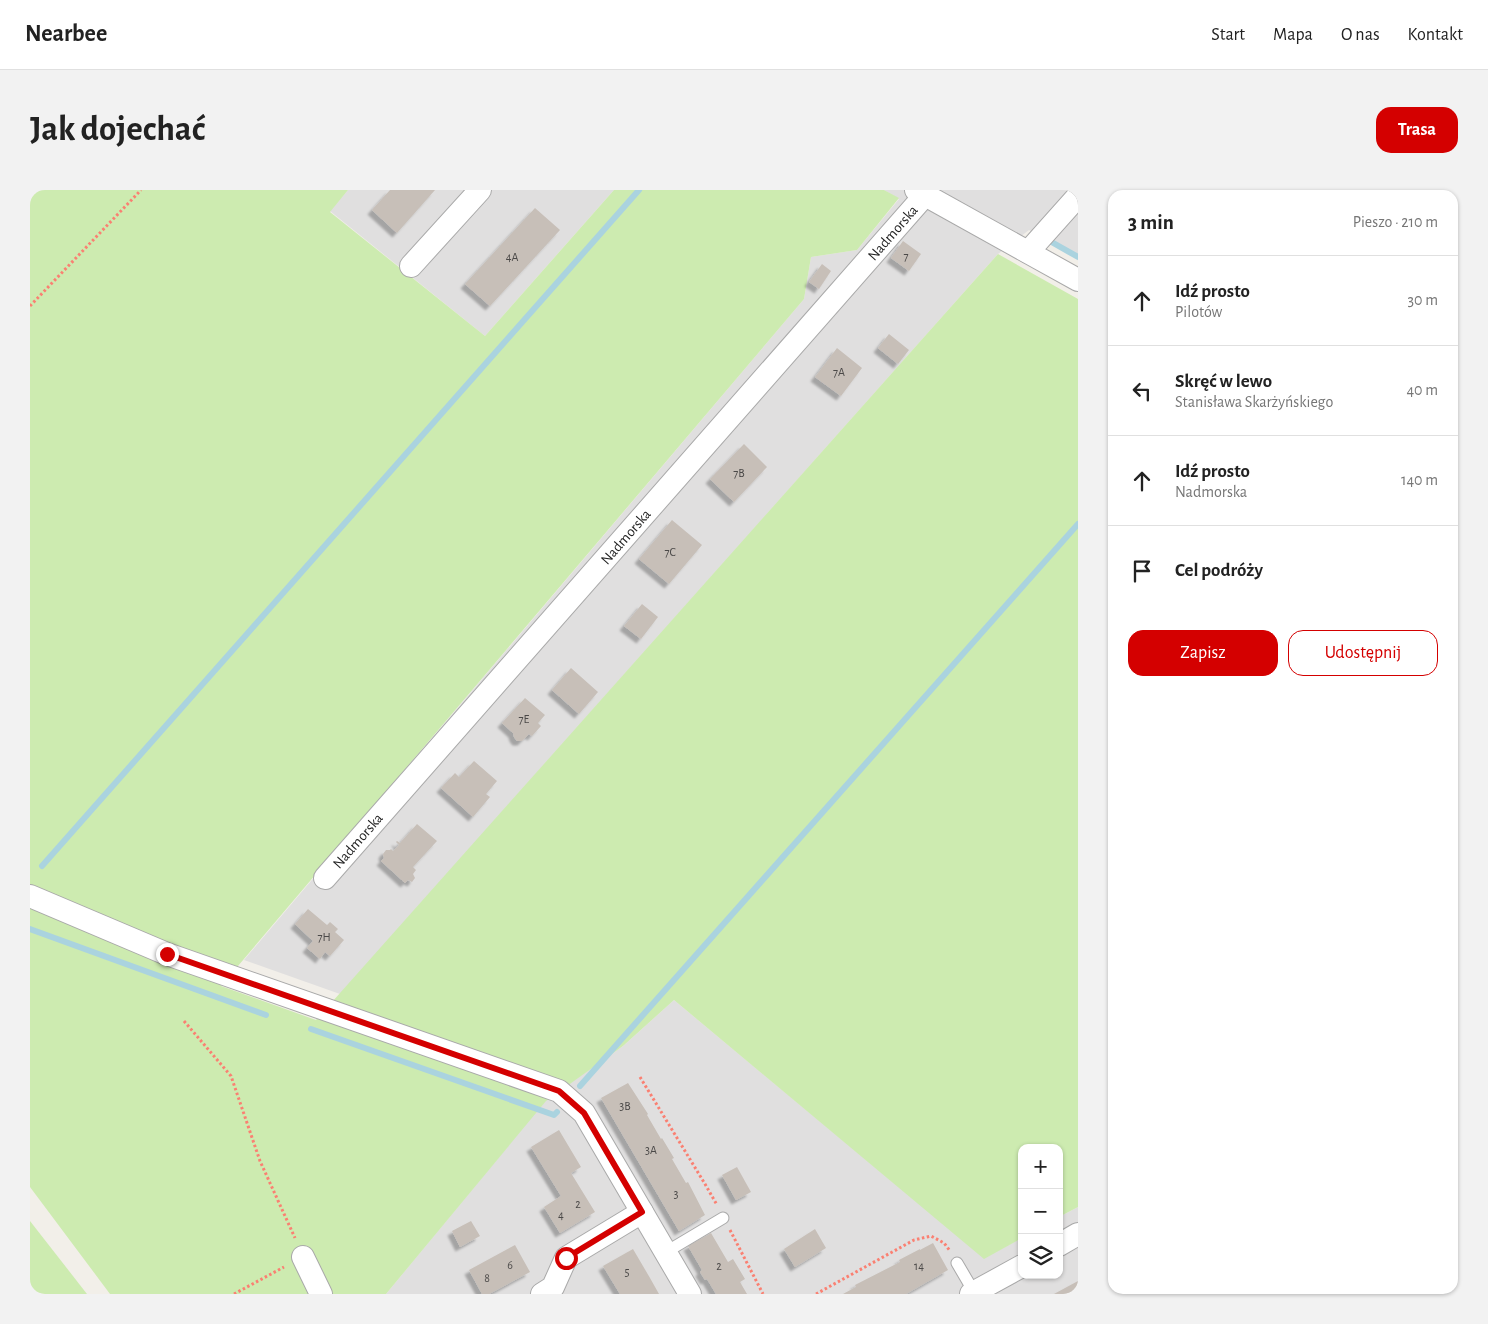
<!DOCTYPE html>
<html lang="pl">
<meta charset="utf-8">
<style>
:root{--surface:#fff;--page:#f2f2f2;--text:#222;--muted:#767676;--line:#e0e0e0;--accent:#d40000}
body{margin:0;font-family:"Alegreya Sans",sans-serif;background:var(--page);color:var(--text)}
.controls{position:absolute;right:15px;bottom:15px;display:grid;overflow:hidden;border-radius:10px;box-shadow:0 1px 4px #0004}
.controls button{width:45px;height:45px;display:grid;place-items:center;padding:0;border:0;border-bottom:1px solid var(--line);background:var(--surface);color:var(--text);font:25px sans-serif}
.stop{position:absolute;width:15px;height:15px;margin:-11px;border:4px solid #d40000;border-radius:50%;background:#fff}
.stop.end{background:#d40000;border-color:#fff;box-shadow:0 1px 5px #0008}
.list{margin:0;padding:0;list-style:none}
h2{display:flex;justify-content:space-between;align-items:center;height:65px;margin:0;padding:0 20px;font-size:21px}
h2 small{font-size:16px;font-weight:400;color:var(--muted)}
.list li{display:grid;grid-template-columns:32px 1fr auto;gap:15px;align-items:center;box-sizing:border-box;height:90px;padding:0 20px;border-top:1px solid var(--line)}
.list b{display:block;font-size:19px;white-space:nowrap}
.list p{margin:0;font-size:16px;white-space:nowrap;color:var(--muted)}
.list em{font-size:16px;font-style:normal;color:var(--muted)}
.actions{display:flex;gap:10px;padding:15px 20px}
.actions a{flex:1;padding:11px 0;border:1px solid var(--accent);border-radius:15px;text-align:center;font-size:18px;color:var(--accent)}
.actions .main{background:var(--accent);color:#fff}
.icon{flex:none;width:28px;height:28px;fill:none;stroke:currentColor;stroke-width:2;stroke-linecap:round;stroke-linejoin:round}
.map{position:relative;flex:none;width:1048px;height:1104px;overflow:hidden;border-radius:15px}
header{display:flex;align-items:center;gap:30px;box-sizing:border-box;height:70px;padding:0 25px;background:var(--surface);border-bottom:1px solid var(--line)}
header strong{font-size:24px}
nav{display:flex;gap:28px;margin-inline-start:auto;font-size:18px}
.intro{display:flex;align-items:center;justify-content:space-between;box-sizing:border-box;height:120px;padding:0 30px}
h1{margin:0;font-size:35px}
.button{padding:12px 22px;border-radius:15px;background:var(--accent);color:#fff;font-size:18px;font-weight:700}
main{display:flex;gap:30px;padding:0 30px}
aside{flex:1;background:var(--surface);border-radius:15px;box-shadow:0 1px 4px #0004}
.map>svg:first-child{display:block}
.residential{fill:#e0dfdf}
.grass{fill:#cdebb0}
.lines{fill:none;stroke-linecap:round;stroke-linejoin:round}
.stream{stroke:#aad3df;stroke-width:6}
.building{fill:#c7bfb8;filter:url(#shadow)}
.service-casing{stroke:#a9a9a9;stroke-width:13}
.minor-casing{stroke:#a9a9a9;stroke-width:24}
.path{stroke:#fa8072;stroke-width:3;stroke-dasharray:2.5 2.5;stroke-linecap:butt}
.service{stroke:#fff;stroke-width:11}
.minor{stroke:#fff;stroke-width:22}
.route{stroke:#d40000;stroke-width:6}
.labels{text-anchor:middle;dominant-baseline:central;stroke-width:4;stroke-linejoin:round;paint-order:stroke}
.number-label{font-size:12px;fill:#4b4948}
.street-label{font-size:15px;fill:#222;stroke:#fff}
</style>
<header>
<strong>Nearbee</strong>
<nav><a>Start</a><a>Mapa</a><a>O nas</a><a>Kontakt</a></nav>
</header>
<div class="intro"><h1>Jak dojechać</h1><a class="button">Trasa</a></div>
<main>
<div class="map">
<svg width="1048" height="1104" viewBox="0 0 1048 1104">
<defs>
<filter id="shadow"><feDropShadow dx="-4.5" dy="4.5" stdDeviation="1" flood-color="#0004"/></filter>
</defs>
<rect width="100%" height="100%" fill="#f2efe9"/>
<g class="residential">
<path d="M318 0H584L455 146 300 21Z"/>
<path d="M854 0H1048V68L999 40 968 64 310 804 214 770 774 109 781 67 827 60 869 9Z"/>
<path d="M644 810 954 1068 992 1048V1085H1029V1027L1048 1017V1104H356L516 910 593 856Z"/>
</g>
<g class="grass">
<path d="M0 0H318L300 22 455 146 584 0H854L869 8 827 60 781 67 774 109 191 796 286 830 968 64 1048 109V1017L1029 1027V958H992V1048L954 1069 644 810 593 856 516 911 356 1104H80L0 997Z"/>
<path d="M0 1031 57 1104H0Z"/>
</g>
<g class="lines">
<g class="stream">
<path d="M1018 50 1048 67"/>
<path d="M12 676 609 0"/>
<path d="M0 739 236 825"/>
<path d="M281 839 524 925 527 922"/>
<path d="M550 896 1048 334"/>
</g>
</g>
<g class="building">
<path d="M360 0H405L367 43 342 20Z"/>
<path d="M505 18 530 40 460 116 435 94Z"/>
<path d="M873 51 891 64 879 81 861 68Z"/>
<path d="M792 74 801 81 789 99 779 92Z"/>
<path d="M859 144 879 160 868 174 848 158Z"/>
<path d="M807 158 832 178 811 206 785 187Z"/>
<path d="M714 254 737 277 704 312 680 289Z"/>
<path d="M642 330 672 355 639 394 609 369Z"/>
<path d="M612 414 628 427 611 449 594 436Z"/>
<path d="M541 478 568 502 549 524 522 500Z"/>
<path d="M495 508 515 525 508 533 511 536 502 546 499 544 492 551H487L484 547 483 543 472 533Z"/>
<path d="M444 571 467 591 456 604 460 607 443 627 411 598 425 583 429 587Z"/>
<path d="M387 634 407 651 383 677 386 680 383 684 385 688 382 692 378 690 375 693 351 671 354 668 353 664 356 660H360L361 659 363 661 369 655 366 652 367 651 370 653Z"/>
<path d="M278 719 297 735 300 732 308 739 305 742 314 750 300 766 295 762 290 769 277 758 283 751 265 734Z"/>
<path d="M598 893 618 924 617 925 631 949 632 948 644 968 642 969 656 993 658 992 675 1025 649 1041 571 908Z"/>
<path d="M529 940 551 977 541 983 565 1022 530 1043 514 1017 531 1006 501 957Z"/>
<path d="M707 977 721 1002 706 1010 692 985Z"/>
<path d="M441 1031 450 1046 430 1057 422 1041Z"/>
<path d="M785 1039 796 1058 765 1077 754 1059Z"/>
<path d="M681 1043 698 1072 703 1069 715 1089 710 1092 717 1104H686L677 1089 675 1090 670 1082 672 1080 658 1056Z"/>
<path d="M903 1053 918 1080 876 1104H813L826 1097 825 1095 870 1072 869 1070 890 1059V1060Z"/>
<path d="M485 1055 500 1082 459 1104H452L439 1080Z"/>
<path d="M603 1059 620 1088 629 1104H590L573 1076Z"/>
<path d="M1048 1091V1104H1024Z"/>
</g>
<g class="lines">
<g class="service-casing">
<g id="service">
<path d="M636 1062 693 1028"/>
<path d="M927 1073 944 1102"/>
</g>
</g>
<g class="minor-casing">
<g id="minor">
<path d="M886 0 1048 90"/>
<path d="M998 62 1048 6"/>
<path d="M381 76 450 0"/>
<path d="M295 688 895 5"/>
<path d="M0 706 137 764 529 901 554 923 660 1104"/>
<path d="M1029 1055 1048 1044"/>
<path d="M273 1067 291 1104"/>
<path d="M512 1104 523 1097 536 1068 612 1022"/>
<path d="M941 1104 992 1076"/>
</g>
</g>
<g class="path">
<path d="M0 116 111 0"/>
<path d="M154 831 201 886 230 971 265 1048"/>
<path d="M610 887 675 994 687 1015"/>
<path d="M700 1040 733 1104"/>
<path d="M204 1104 254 1077"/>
<path d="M786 1104 884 1050 901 1046 914 1053 920 1061"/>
</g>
<use href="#service" class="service"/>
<use href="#minor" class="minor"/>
</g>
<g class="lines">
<path class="route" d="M137 764 529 901 554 923 612 1022 536 1068"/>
</g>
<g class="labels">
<g class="number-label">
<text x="876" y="66">7</text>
<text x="482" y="67">4A</text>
<text x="809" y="182">7A</text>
<text x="709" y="283">7B</text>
<text x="640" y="362">7C</text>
<text x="494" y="529">7E</text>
<text x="294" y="747">7H</text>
<text x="595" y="916">3B</text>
<text x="621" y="960">3A</text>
<text x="646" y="1004">3</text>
<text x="548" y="1014">2</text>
<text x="531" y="1025">4</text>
<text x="480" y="1075">6</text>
<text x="689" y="1076">2</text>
<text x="889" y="1076">14</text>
<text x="597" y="1082">5</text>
<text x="457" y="1088">8</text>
</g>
<g class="street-label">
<text transform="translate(863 43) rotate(-49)">Nadmorska</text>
<text transform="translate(596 347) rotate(-49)">Nadmorska</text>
<text transform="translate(328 651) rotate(-49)">Nadmorska</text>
</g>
</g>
</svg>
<div class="controls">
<button>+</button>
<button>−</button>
<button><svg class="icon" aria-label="layers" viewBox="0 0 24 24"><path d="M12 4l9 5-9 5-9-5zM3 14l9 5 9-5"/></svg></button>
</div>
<div class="stop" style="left:536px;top:1068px"></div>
<div class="stop end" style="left:137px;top:764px"></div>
</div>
<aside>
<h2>3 min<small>Pieszo · 210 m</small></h2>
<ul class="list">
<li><svg class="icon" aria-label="ahead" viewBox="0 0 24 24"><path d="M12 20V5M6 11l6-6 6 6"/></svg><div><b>Idź prosto</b><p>Pilotów</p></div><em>30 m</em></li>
<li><svg class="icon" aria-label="left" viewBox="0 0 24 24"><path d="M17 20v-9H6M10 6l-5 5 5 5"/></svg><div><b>Skręć w lewo</b><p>Stanisława Skarżyńskiego</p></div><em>40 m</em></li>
<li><svg class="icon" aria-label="ahead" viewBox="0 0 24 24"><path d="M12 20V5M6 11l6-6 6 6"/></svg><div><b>Idź prosto</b><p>Nadmorska</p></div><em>140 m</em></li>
<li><svg class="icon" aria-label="arrive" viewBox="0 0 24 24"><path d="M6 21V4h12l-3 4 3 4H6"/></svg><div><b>Cel podróży</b></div></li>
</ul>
<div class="actions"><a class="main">Zapisz</a><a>Udostępnij</a></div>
</aside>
</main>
